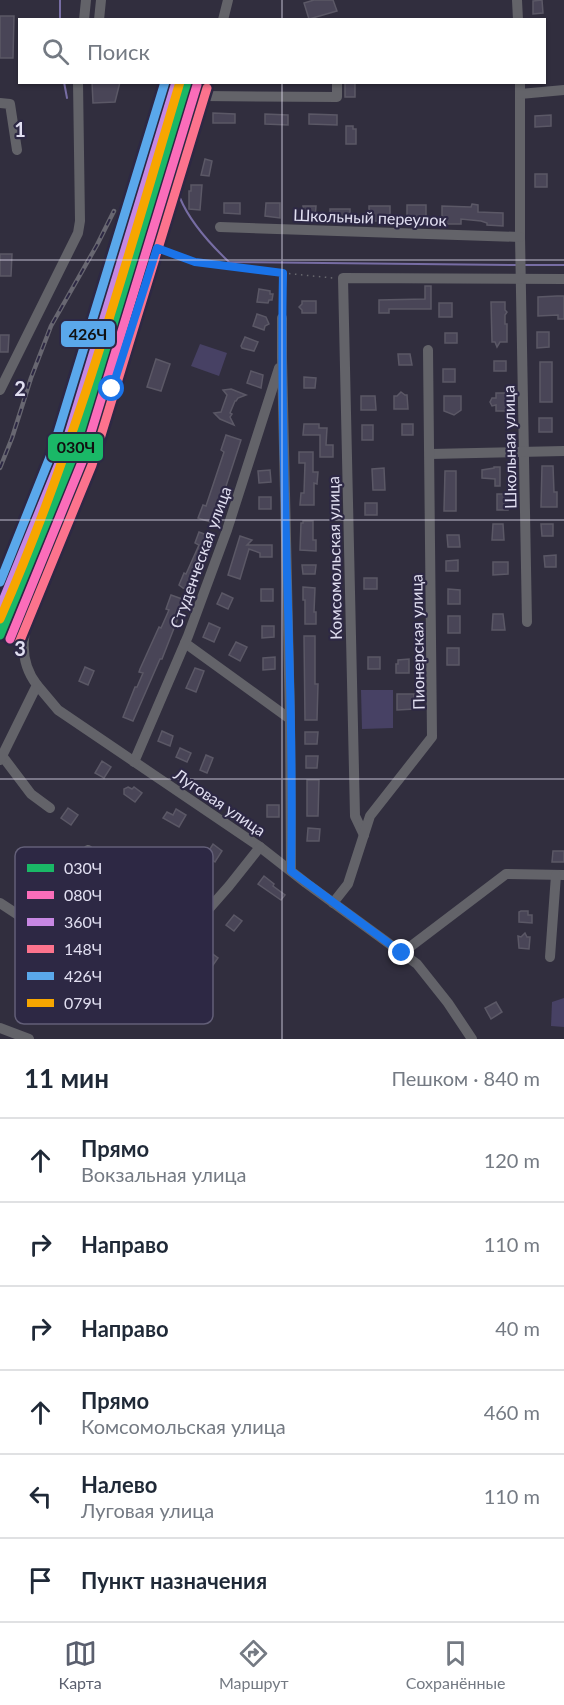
<!DOCTYPE html>
<html lang="ru">
<meta charset="utf-8">
<style>
:root{--surface:#fff;--page:#f6f6f7;--text:#1f2937;--muted:#747a83;--line:#e0e1e3;--accent:#5a5f6e}
body{margin:0;font-family:Lato,sans-serif;background:var(--page);color:var(--text)}
.stop{position:absolute;width:18px;height:18px;margin:-14px;border:4px solid #1a73e8;border-radius:50%;background:#fff}
.stop.end{background:#1a73e8;border-color:#fff;box-shadow:0 2px 6px #0008}
.list{margin:0;padding:0;list-style:none}
h2{display:flex;justify-content:space-between;align-items:center;height:78px;margin:0;padding:0 24px;font-size:26px}
h2 small{font-size:20px;font-weight:400;color:var(--muted)}
.list li{display:grid;grid-template-columns:39px 1fr auto;gap:18px;align-items:center;box-sizing:border-box;height:84px;padding:0 24px;border-top:2px solid var(--line)}
.list b{display:block;font-size:22px;white-space:nowrap}
.list p{margin:0;font-size:20px;white-space:nowrap;color:var(--muted)}
.list em{font-size:20px;font-style:normal;color:var(--muted)}
.icon{flex:none;width:33px;height:33px;fill:none;stroke:currentColor;stroke-width:2;stroke-linecap:round;stroke-linejoin:round}
.map{position:relative;flex:none;width:564px;height:1039px;overflow:hidden}
.search{position:absolute;background:var(--surface);box-shadow:0 2px 4px #0004;left:18px;right:18px;top:18px;height:66px;display:flex;align-items:center;gap:15px;box-sizing:border-box;padding:0 21px;border-radius:0px;color:var(--muted);font-size:22px}
.sheet{height:582px;background:var(--surface)}
nav{display:flex;justify-content:space-around;align-items:center;box-sizing:border-box;height:84px;border-top:2px solid var(--line);background:var(--surface);font-size:16px;color:var(--muted)}
nav a{display:grid;justify-items:center;gap:3px}
nav .on{color:var(--accent)}
.map>svg:first-child{display:block}
.green{fill:#474164}
.lines{fill:none;stroke-linecap:round;stroke-linejoin:round}
.stream{stroke:#776da4;stroke-width:2}
.building{fill:#494557;stroke:#5b5866;stroke-width:1.5}
.path{stroke:#69696f;stroke-width:1.5;stroke-dasharray:1.5 4.5;stroke-linecap:butt}
.minor{stroke:#636369;stroke-width:10}
.rail-casing{stroke:#686771;stroke-width:4.5}
.rail{stroke:#2d2844;stroke-width:2;stroke-dasharray:7;stroke-linecap:butt}
.rail-1-casing{stroke:#2d2844;stroke-width:14}
.rail-2-casing{stroke:#2d2844;stroke-width:14}
.rail-3-casing{stroke:#2d2844;stroke-width:14}
.rail-4-casing{stroke:#2d2844;stroke-width:14}
.rail-5-casing{stroke:#2d2844;stroke-width:14}
.rail-6-casing{stroke:#2d2844;stroke-width:14}
.rail-1{stroke:#1ab867;stroke-width:9}
.rail-2{stroke:#fb6dba;stroke-width:9}
.rail-3{stroke:#c787e3;stroke-width:9}
.rail-4{stroke:#fc738d;stroke-width:9}
.rail-5{stroke:#5aa8eb;stroke-width:9}
.rail-6{stroke:#f7a600;stroke-width:9}
.route{stroke:#1a73e8;stroke-width:8}
.grid{fill:none;stroke:#e1dff1;stroke-width:1.5;stroke-opacity:0.55}
.labels{text-anchor:middle;dominant-baseline:central;stroke-width:4.5;stroke-linejoin:round;paint-order:stroke}
.street-label{font-size:16px;fill:#e1dff1;stroke:#2d2844}
.key{fill:#2d2844;stroke:#635f78;stroke-width:1.5}
.key-label{font-size:16px;fill:#e1dff1}
.grid-label{font-size:20px;text-anchor:middle;font-weight:bold;fill:#e1dff1;stroke:#2d2844;stroke-width:4.5;stroke-linejoin:round;paint-order:stroke}
.line-badge{stroke:#2d2844;stroke-width:2}
.pale-badge-label{font-size:16px;text-anchor:middle;font-weight:bold;fill:#111}
</style>
<div class="map">
<svg width="564" height="1039" viewBox="0 0 564 1039">
<rect width="100%" height="100%" fill="#312e3e"/>
<g class="green">
<path d="M200 344 227 353 219 376 191 366Z"/>
<path d="M361 690H393V728L362 729Z"/>
<path d="M564 998V1027L551 1026 552 1002Z"/>
</g>
<g class="lines">
<g class="stream">
<path d="M60 0V20"/>
<path d="M64 82 67 98"/>
<path d="M180 198C190 222 210 244 229 262L516 265"/>
<path d="M525 265H564"/>
</g>
</g>
<g class="building">
<path d="M314 0H333L337 11 309 19 304 3Z"/>
<path d="M542 0 543 13 533 14V1Z"/>
<path d="M0 16H14L13 58H0Z"/>
<path d="M92 82H120L115 102 93 103Z"/>
<rect x="345" y="82" width="10" height="15"/>
<path d="M213 113 235 114V123H213Z"/>
<path d="M265 114 288 115V125L265 124Z"/>
<path d="M309 114 337 115V125L309 124Z"/>
<path d="M551 115V126L535 127V116Z"/>
<path d="M346 126H353V129H356V144H346Z"/>
<path d="M205 159 212 161 209 176 201 175Z"/>
<rect x="535" y="174" width="12" height="13"/>
<path d="M191 185H202L200 210 189 209V191H191Z"/>
<path d="M224 203H240V214L224 213Z"/>
<path d="M266 203H280V218L265 216Z"/>
<path d="M472 204 478 205V212L503 213V226L487 225V223L481 221 461 219V224H442V206L471 207Z"/>
<path d="M407 205H426V223L407 222Z"/>
<path d="M303 206H316L315 219H305Z"/>
<rect x="369" y="206" width="21" height="15"/>
<rect x="330" y="209" width="20" height="13"/>
<path d="M0 254H12L11 276H0Z"/>
<path d="M425 286H431V309H389V313H379V300L425 299Z"/>
<path d="M259 289 270 291V294H273L272 300H269L268 303 257 302Z"/>
<path d="M557 296H564V319H558V315L538 316V297Z"/>
<path d="M302 301H316V313H302V310L299 307 302 304Z"/>
<path d="M491 302H505V310L507 312 505 315V324H507V342H500L497 347 495 342H492Z"/>
<rect x="439" y="303" width="13" height="14"/>
<path d="M257 314 266 317 269 324 265 326 264 330 253 326Z"/>
<path d="M537 332H549V347L537 348Z"/>
<rect x="445" y="333" width="12" height="10"/>
<path d="M0 335H9L8 352H0Z"/>
<path d="M245 337 258 342 254 351 242 348 241 346Z"/>
<path d="M398 354H410L412 365H399Z"/>
<path d="M156 359 170 364 161 391 147 387Z"/>
<rect x="494" y="361" width="12" height="10"/>
<rect x="540" y="362" width="12" height="40"/>
<rect x="443" y="369" width="12" height="13"/>
<path d="M251 371 263 375 261 388 247 383Z"/>
<path d="M304 377 316 378 315 388H304Z"/>
<path d="M231 389 246 395 238 398 236 401H235L230 413 232 414 230 417 234 425 220 419 214 413 221 412 227 395 223 390Z"/>
<path d="M401 392 405 395H407L408 409H394V396H397Z"/>
<path d="M496 393H507V399L510 403 507 411H496V405L492 406 490 402 492 398H496Z"/>
<path d="M361 396H375L376 410H361Z"/>
<path d="M444 396H461V410L454 415 444 411Z"/>
<rect x="539" y="418" width="13" height="14"/>
<path d="M304 424H319V428H327L326 445H333V457H320V435H303Z"/>
<rect x="402" y="424" width="11" height="11"/>
<rect x="362" y="425" width="11" height="15"/>
<path d="M226 435 241 440 214 523 198 518 203 505 206 506 224 452 221 450Z"/>
<path d="M299 452H313V472H318L317 484 314 483V505H300L301 493H304L305 463H299Z"/>
<path d="M542 466H553L554 492H557V507H541Z"/>
<path d="M494 467H500V486H495V479L482 478V470L494 468Z"/>
<path d="M384 468 385 490H373L372 469Z"/>
<path d="M270 470 271 482 259 483 258 471Z"/>
<path d="M445 471H456V511H444Z"/>
<rect x="497" y="494" width="11" height="16"/>
<rect x="259" y="497" width="12" height="12"/>
<rect x="365" y="503" width="12" height="12"/>
<path d="M303 521H313V540H316V551L300 550 301 523H303Z"/>
<path d="M493 524H503L504 540H492Z"/>
<path d="M541 524H553V536H542Z"/>
<path d="M199 532 212 537 206 556 193 582 195 583 192 589 183 588 179 585 184 573 186 574 199 545 195 543Z"/>
<path d="M447 535H459L460 547H448Z"/>
<path d="M240 536 252 540 247 545H272V557H260V553L249 549 240 579 228 575Z"/>
<path d="M556 555V567H545L544 556Z"/>
<path d="M458 560V571H446V561Z"/>
<path d="M493 562H508V574L493 575Z"/>
<path d="M302 565H316L315 574H303Z"/>
<rect x="364" y="578" width="13" height="11"/>
<path d="M303 587 315 588 314 612H316V624H305V600H303Z"/>
<rect x="261" y="589" width="12" height="12"/>
<path d="M448 589 460 590V604H448Z"/>
<path d="M222 593 233 598 228 609 217 604Z"/>
<path d="M171 595 185 600 162 659H160L133 721 123 717 135 687H137L143 673 139 672 140 669 159 627 161 628 169 610 166 609Z"/>
<path d="M493 614H503L505 630H492Z"/>
<rect x="448" y="616" width="12" height="17"/>
<path d="M209 623 220 628 214 642 203 637Z"/>
<path d="M262 626H274V637L262 638Z"/>
<path d="M304 636H315V684H318L317 720H305Z"/>
<path d="M236 642 247 647 240 661 229 655Z"/>
<rect x="447" y="648" width="12" height="17"/>
<path d="M275 657V669L263 670V658Z"/>
<rect x="368" y="657" width="12" height="12"/>
<path d="M409 659V673H396V664H398V660Z"/>
<path d="M85 667 94 671 88 685 79 681Z"/>
<path d="M195 668 204 671 196 692 186 688Z"/>
<path d="M397 694H414L415 709 397 710Z"/>
<path d="M162 731 173 736 170 746 158 741Z"/>
<path d="M305 732H318L317 744H305Z"/>
<path d="M180 748 191 753 187 762 176 757Z"/>
<path d="M206 755 213 758 207 773 200 770Z"/>
<path d="M306 756H318L317 768H306Z"/>
<path d="M102 761 111 767 104 778 95 773Z"/>
<path d="M307 780H319L318 816H307Z"/>
<path d="M128 787 132 789 134 787 142 793 135 802 124 794V789Z"/>
<rect x="267" y="805" width="12" height="12"/>
<path d="M68 808 78 815 71 825 61 818Z"/>
<path d="M176 809 186 815 179 827 163 818 167 812 173 815Z"/>
<path d="M308 828 320 829 319 841H307Z"/>
<path d="M213 844 222 851 215 862 206 855Z"/>
<path d="M553 851H564V862H552Z"/>
<path d="M264 876 274 884 273 886 285 895 281 900 258 884Z"/>
<path d="M521 911H528V915H532V923L519 922V912Z"/>
<path d="M234 915 242 921 234 931 226 925Z"/>
<path d="M525 933 527 937H530L529 949 519 948 518 936 521 937Z"/>
<path d="M206 949 218 958 211 968 199 959 201 957 200 952 205 951Z"/>
<path d="M496 1002 502 1012 491 1019 485 1008Z"/>
</g>
<g class="lines">
<g class="path">
<path d="M167 251 195 262 283 273"/>
<path d="M283 309V273L333 278"/>
</g>
<g class="minor">
<path d="M517 0 518 20"/>
<path d="M84 20 86 0"/>
<path d="M99 20 101 0"/>
<path d="M223 20 228 0"/>
<path d="M520 82V237L527 622"/>
<path d="M520 94 564 90"/>
<path d="M202 96 337 97V82"/>
<path d="M0 103 10 104 17 150"/>
<path d="M220 227 520 237"/>
<path d="M282 318V358L290 719 291 871"/>
<path d="M0 390 78 233 80 221 78 82"/>
<path d="M430 454 564 451"/>
<path d="M185 643 290 719"/>
<path d="M37 685 58 710 260 847 306 883 417 964 448 1003 472 1039"/>
<path d="M3 757 31 794 50 808"/>
<path d="M0 760 37 685C16 658 24 629 33 599L112 389 174 196 206 82"/>
<path d="M134 762 188 636 227 530 279 368"/>
<path d="M364 835 355 816 343 278 564 279"/>
<path d="M88 850 192 928"/>
<path d="M0 903 64 945 139 992 173 956 192 928 229 886 260 847"/>
<path d="M333 903 348 884 370 816 432 737 428 350"/>
<path d="M402 953 506 874 564 875"/>
<path d="M550 957 556 875"/>
<path d="M0 1028 29 1039"/>
</g>
<g class="rail-casing">
<path id="rail" d="M0 468 12 438 31 378 51 326 97 245 114 211"/>
</g>
<use href="#rail" class="rail"/>
<g class="rail-1-casing">
<path id="rail-1" d="M0 635 72 459 187 82"/>
</g>
<g class="rail-2-casing">
<path id="rail-2" d="M10 639 82 462 197 85"/>
</g>
<g class="rail-3-casing">
<path id="rail-3" d="M0 608 62 456 176 82"/>
</g>
<g class="rail-4-casing">
<path id="rail-4" d="M19 643 92 465 207 88"/>
</g>
<g class="rail-5-casing">
<path id="rail-5" d="M0 582 52 452 165 82"/>
</g>
<g class="rail-6-casing">
<path id="rail-6" d="M0 619C76 446 126 263 180 82"/>
</g>
<use href="#rail-1" class="rail-1"/>
<use href="#rail-2" class="rail-2"/>
<use href="#rail-3" class="rail-3"/>
<use href="#rail-4" class="rail-4"/>
<use href="#rail-5" class="rail-5"/>
<use href="#rail-6" class="rail-6"/>
</g>
<g class="lines">
<path class="route" d="M112 389 157 248 195 262 283 273C279 473 295 672 291 871L402 953"/>
</g>
<path class="grid" d="M282 0V20M282 82V1039M0 260H564M0 520H564M0 779H564"/>
<g class="labels">
<g class="street-label">
<text transform="translate(370 217) rotate(2)">Школьный переулок</text>
<text transform="translate(509 447) rotate(-91)">Школьная улица</text>
<text transform="translate(200 557) rotate(-70)">Студенческая улица</text>
<text transform="translate(334 558) rotate(-91)">Комсомольская улица</text>
<text transform="translate(417 642) rotate(-91)">Пионерская улица</text>
<text transform="translate(220 802) rotate(34)">Луговая улица</text>
</g>
</g>
<rect x="15" y="847" width="198" height="177" rx="9" class="key"/>
<rect x="27" y="864" width="27" height="8" fill="#1ab867"/>
<rect x="27" y="891" width="27" height="8" fill="#fb6dba"/>
<rect x="27" y="918" width="27" height="8" fill="#c787e3"/>
<rect x="27" y="945" width="27" height="8" fill="#fc738d"/>
<rect x="27" y="972" width="27" height="8" fill="#5aa8eb"/>
<rect x="27" y="999" width="27" height="8" fill="#f7a600"/>
<g class="key-label">
<text x="64" y="874">030Ч</text>
<text x="64" y="901">080Ч</text>
<text x="64" y="928">360Ч</text>
<text x="64" y="955">148Ч</text>
<text x="64" y="982">426Ч</text>
<text x="64" y="1009">079Ч</text>
</g>
<g class="grid-label">
<text x="20" y="137">1</text>
<text x="20" y="396">2</text>
<text x="20" y="656">3</text>
</g>
<g class="line-badge">
<rect x="60" y="320" width="56" height="28" rx="6" fill="#5aa8eb"/>
<rect x="47" y="433" width="57" height="29" rx="6" fill="#1ab867"/>
</g>
<g class="pale-badge-label">
<text x="88" y="340">426Ч</text>
<text x="76" y="453">030Ч</text>
</g>
</svg>
<div class="stop" style="left:112px;top:389px"></div>
<div class="stop end" style="left:402px;top:953px"></div>
<div class="search"><svg class="icon" aria-label="search" viewBox="0 0 24 24"><circle cx="10" cy="10" r="6"/><path d="M15 15l6 6"/></svg>Поиск</div>
</div>
<section class="sheet">
<h2>11 мин<small>Пешком · 840 m</small></h2>
<ul class="list">
<li><svg class="icon" aria-label="ahead" viewBox="0 0 24 24"><path d="M12 20V5M6 11l6-6 6 6"/></svg><div><b>Прямо</b><p>Вокзальная улица</p></div><em>120 m</em></li>
<li><svg class="icon" aria-label="right" viewBox="0 0 24 24"><path d="M7 20v-9h11M14 6l5 5-5 5"/></svg><div><b>Направо</b></div><em>110 m</em></li>
<li><svg class="icon" aria-label="right" viewBox="0 0 24 24"><path d="M7 20v-9h11M14 6l5 5-5 5"/></svg><div><b>Направо</b></div><em>40 m</em></li>
<li><svg class="icon" aria-label="ahead" viewBox="0 0 24 24"><path d="M12 20V5M6 11l6-6 6 6"/></svg><div><b>Прямо</b><p>Комсомольская улица</p></div><em>460 m</em></li>
<li><svg class="icon" aria-label="left" viewBox="0 0 24 24"><path d="M17 20v-9H6M10 6l-5 5 5 5"/></svg><div><b>Налево</b><p>Луговая улица</p></div><em>110 m</em></li>
<li><svg class="icon" aria-label="arrive" viewBox="0 0 24 24"><path d="M6 21V4h12l-3 4 3 4H6"/></svg><div><b>Пункт назначения</b></div></li>
</ul>
</section>
<nav>
<a class="on"><svg class="icon" aria-label="map" viewBox="0 0 24 24"><path d="M3 6l6-2 6 2 6-2v14l-6 2-6-2-6 2zM9 4v14M15 6v14"/></svg>Карта</a>
<a><svg class="icon" aria-label="directions" viewBox="0 0 24 24"><path d="M12 3l9 9-9 9-9-9zM9 14v-3h6M13 9l2 2-2 2"/></svg>Маршрут</a>
<a><svg class="icon" aria-label="saved" viewBox="0 0 24 24"><path d="M7 4h10v16l-5-4-5 4z"/></svg>Сохранённые</a>
</nav>
